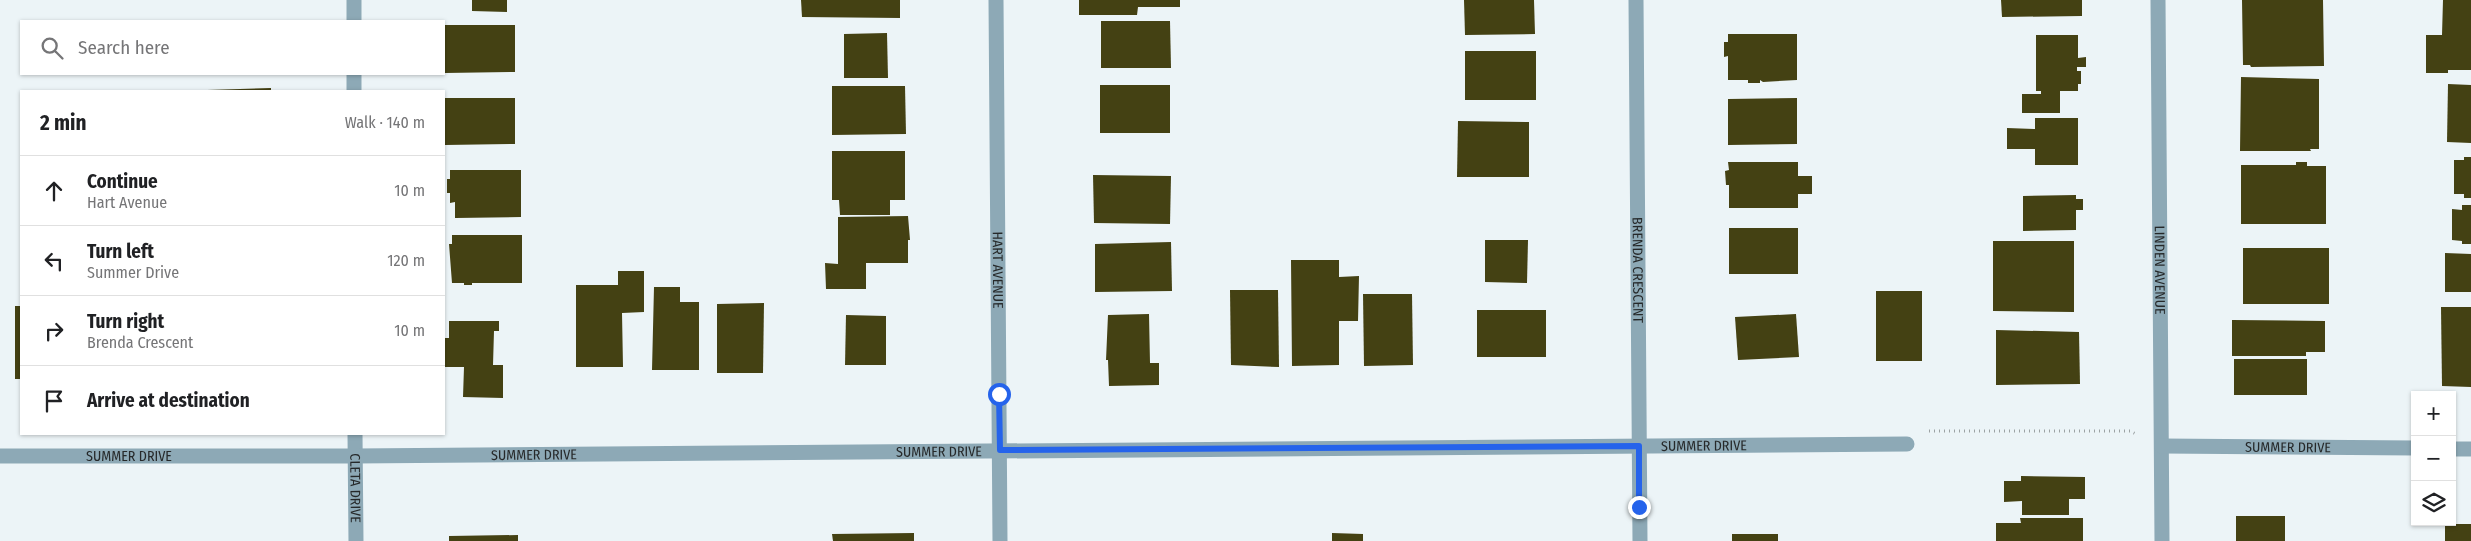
<!DOCTYPE html>
<meta charset="utf-8">
<style>
:root{--surface:#fff;--page:#f6f6f6;--text:#202124;--muted:#757577;--line:#e0e0e0}
body{margin:0;font-family:"Fira Sans Condensed",sans-serif;background:var(--page);color:var(--text)}
.controls{position:absolute;right:15px;bottom:15px;display:grid;overflow:hidden;border-radius:0px;box-shadow:0 1px 4px #0004}
.controls button{width:45px;height:45px;display:grid;place-items:center;padding:0;border:0;border-bottom:1px solid var(--line);background:var(--surface);color:var(--text);font:25px sans-serif}
.stop{position:absolute;width:15px;height:15px;margin:-11px;border:4px solid #2563eb;border-radius:50%;background:#fff}
.stop.end{background:#2563eb;border-color:#fff;box-shadow:0 1px 5px #0008}
.list{margin:0;padding:0;list-style:none}
h2{display:flex;justify-content:space-between;align-items:center;height:65px;margin:0;padding:0 20px;font-size:21px}
h2 small{font-size:16px;font-weight:400;color:var(--muted)}
.list li{display:grid;grid-template-columns:32px 1fr auto;gap:15px;align-items:center;box-sizing:border-box;height:70px;padding:0 20px;border-top:1px solid var(--line)}
.list b{display:block;font-size:19px;white-space:nowrap}
.list p{margin:0;font-size:16px;white-space:nowrap;color:var(--muted)}
.list em{font-size:16px;font-style:normal;color:var(--muted)}
.icon{flex:none;width:28px;height:28px;fill:none;stroke:currentColor;stroke-width:2;stroke-linecap:round;stroke-linejoin:round}
.map{position:relative;flex:none;width:2471px;height:541px;overflow:hidden}
.search{position:absolute;background:var(--surface);box-shadow:0 1px 4px #0004;left:20px;top:20px;width:425px;height:55px;display:flex;align-items:center;gap:12px;box-sizing:border-box;padding:0 18px;border-radius:0px;color:var(--muted);font-size:19px}
.panel{position:absolute;background:var(--surface);box-shadow:0 1px 4px #0004;left:20px;top:90px;width:425px;height:345px;border-radius:0px}
.map>svg:first-child{display:block}
.building{fill:#444113}
.lines{fill:none;stroke-linecap:round;stroke-linejoin:round}
.path{stroke:#9ca2a4;stroke-width:3;stroke-dasharray:1 4;stroke-linecap:butt}
.street{stroke:#8da9b6;stroke-width:15}
.route{stroke:#2563eb;stroke-width:6}
.labels{text-anchor:middle;dominant-baseline:central;stroke-width:5;stroke-linejoin:round;paint-order:stroke}
.street-label{font-size:14px;fill:#26292a;stroke:#fff}
</style>
<div class="map">
<svg width="2471" height="541" viewBox="0 0 2471 541">
<rect width="100%" height="100%" fill="#ecf4f7"/>
<g class="building">
<path d="M472 0H507V12L472 11Z"/>
<path d="M801 0H900V18L802 17Z"/>
<path d="M1079 0H1180V7H1138L1137 15H1079Z"/>
<path d="M1464 0H1534L1535 34 1465 35Z"/>
<path d="M2001 0H2082V16L2002 17Z"/>
<path d="M2242 0H2323L2324 66 2251 67 2250 65H2243Z"/>
<path d="M2443 0H2471V70H2448V73H2426V35H2442Z"/>
<path d="M1101 21H1170L1171 68H1101Z"/>
<path d="M444 25H515V72L445 73Z"/>
<path d="M887 33 888 78H844V34Z"/>
<path d="M1728 34H1797V80L1763 82 1760 80V83H1748V80H1728V56L1724 57V42H1728Z"/>
<path d="M2036 35H2078V58L2086 57V67H2077V71H2081V84H2078V91H2060V113H2022V94H2041V91H2036Z"/>
<rect x="1465" y="51" width="71" height="49"/>
<path d="M2241 77 2319 79V149H2310L2311 151H2240Z"/>
<path d="M2448 84 2471 85V143L2447 142Z"/>
<rect x="1100" y="85" width="70" height="48"/>
<path d="M832 86H905L906 134 832 135Z"/>
<path d="M271 88V91H207V90Z"/>
<path d="M445 98H515V144L445 145Z"/>
<path d="M1797 98V144L1728 145V99Z"/>
<path d="M2035 118H2078V165H2035V149H2007V128L2035 129Z"/>
<path d="M1458 121 1529 122V177H1457Z"/>
<path d="M832 151H905V200H890V215H840L839 200H832Z"/>
<path d="M2464 157H2471V198H2464V194H2454V160H2464Z"/>
<path d="M1728 162H1798V176H1812V194H1798V208H1729V185H1726L1725 171 1729 170Z"/>
<path d="M2296 162H2307V166H2326V224H2241V165H2296Z"/>
<path d="M450 170H521V217L455 218V202L450 203V193H447V179H450Z"/>
<path d="M1093 175 1171 176 1170 224 1094 223Z"/>
<path d="M2076 195V199H2083V210H2076V230L2023 231V196Z"/>
<path d="M2462 205H2471V244H2462V241L2452 240V209L2462 210Z"/>
<path d="M908 216 910 240H908V263H866V289H826L825 263 838 264V217Z"/>
<rect x="1729" y="228" width="69" height="46"/>
<path d="M452 235H522V283H472V285H464V283H452L449 244H452Z"/>
<path d="M1485 240H1528L1527 283 1485 282Z"/>
<path d="M1993 241H2074V312L1993 311Z"/>
<path d="M1171 242 1172 291 1095 292V244Z"/>
<rect x="2243" y="248" width="86" height="56"/>
<path d="M2445 253 2471 254V292H2445Z"/>
<path d="M1291 260H1339V277L1359 276 1358 321H1339V365L1292 366Z"/>
<path d="M618 271H644V312L622 313 623 367H576V285H618Z"/>
<path d="M654 287H680V302H699V370H652Z"/>
<path d="M1230 290H1278L1279 367 1231 365Z"/>
<rect x="1876" y="291" width="46" height="70"/>
<path d="M1363 294H1412L1413 365 1364 366Z"/>
<path d="M764 303 763 373H717V304Z"/>
<rect x="15" y="306" width="6" height="73"/>
<path d="M2441 307H2471V387L2442 386Z"/>
<rect x="1477" y="310" width="69" height="47"/>
<path d="M1149 314 1150 363H1159V385L1109 386 1108 360H1106L1108 315Z"/>
<path d="M1796 314 1799 357 1738 360 1735 317Z"/>
<path d="M846 315 886 316V365H845Z"/>
<path d="M2232 320 2325 321V352H2306V356H2232Z"/>
<path d="M449 321H499V331H494L493 365H503V398L463 397 464 367H444V338H449Z"/>
<path d="M1996 330 2079 332 2080 384 1996 385Z"/>
<rect x="2234" y="359" width="73" height="36"/>
<path d="M2021 476 2085 477V499H2069V515H2022V501L2004 502V481H2021Z"/>
<rect x="2236" y="516" width="49" height="25"/>
<path d="M2020 518H2083V541H1996V523H2021Z"/>
<rect x="2445" y="524" width="26" height="17"/>
<path d="M914 533V541H833L832 534Z"/>
<path d="M1332 533 1363 534V541H1332Z"/>
<rect x="1732" y="534" width="46" height="7"/>
<path d="M518 535V541H449V536Z"/>
</g>
<g class="lines">
<path class="path" d="M1929 431H2130L2136 434"/>
<g class="street">
<path d="M354 0V21"/>
<path id="s1" d="M996 0 1000 541"/>
<path id="s2" d="M1636 0 1640 541"/>
<path id="s3" d="M2158 0 2162 541"/>
<path d="M354 74V91"/>
<path id="s4" d="M355 434 356 541"/>
<path id="s5" d="M2162 446 2415 448"/>
<path d="M2452 449H2471"/>
<path id="s6" d="M0 456H355L1907 444"/>
</g>
</g>
<g class="lines">
<path class="route" d="M999 394 1000 450 1639 446V507"/>
</g>
<g class="labels">
<g class="street-label">
<text stroke="none"><textPath href="#s1" startOffset="270">HART AVENUE</textPath></text>
<text stroke="none"><textPath href="#s3" startOffset="270">LINDEN AVENUE</textPath></text>
<text stroke="none"><textPath href="#s2" startOffset="270">BRENDA CRESCENT</textPath></text>
<text stroke="none"><textPath href="#s6" startOffset="1704">SUMMER DRIVE</textPath></text>
<text stroke="none"><textPath href="#s5" startOffset="126">SUMMER DRIVE</textPath></text>
<text stroke="none"><textPath href="#s6" startOffset="939">SUMMER DRIVE</textPath></text>
<text stroke="none"><textPath href="#s6" startOffset="534">SUMMER DRIVE</textPath></text>
<text stroke="none"><textPath href="#s6" startOffset="129">SUMMER DRIVE</textPath></text>
<text stroke="none"><textPath href="#s4" startOffset="54">CLETA DRIVE</textPath></text>
</g>
</g>
</svg>
<div class="controls">
<button>+</button>
<button>−</button>
<button><svg class="icon" aria-label="layers" viewBox="0 0 24 24"><path d="M12 4l9 5-9 5-9-5zM3 14l9 5 9-5"/></svg></button>
</div>
<div class="stop" style="left:999px;top:394px"></div>
<div class="stop end" style="left:1639px;top:507px"></div>
<div class="search"><svg class="icon" aria-label="search" viewBox="0 0 24 24"><circle cx="10" cy="10" r="6"/><path d="M15 15l6 6"/></svg>Search here</div>
<section class="panel">
<h2>2 min<small>Walk · 140 m</small></h2>
<ul class="list">
<li><svg class="icon" aria-label="ahead" viewBox="0 0 24 24"><path d="M12 20V5M6 11l6-6 6 6"/></svg><div><b>Continue</b><p>Hart Avenue</p></div><em>10 m</em></li>
<li><svg class="icon" aria-label="left" viewBox="0 0 24 24"><path d="M17 20v-9H6M10 6l-5 5 5 5"/></svg><div><b>Turn left</b><p>Summer Drive</p></div><em>120 m</em></li>
<li><svg class="icon" aria-label="right" viewBox="0 0 24 24"><path d="M7 20v-9h11M14 6l5 5-5 5"/></svg><div><b>Turn right</b><p>Brenda Crescent</p></div><em>10 m</em></li>
<li><svg class="icon" aria-label="arrive" viewBox="0 0 24 24"><path d="M6 21V4h12l-3 4 3 4H6"/></svg><div><b>Arrive at destination</b></div></li>
</ul>
</section>
</div>
